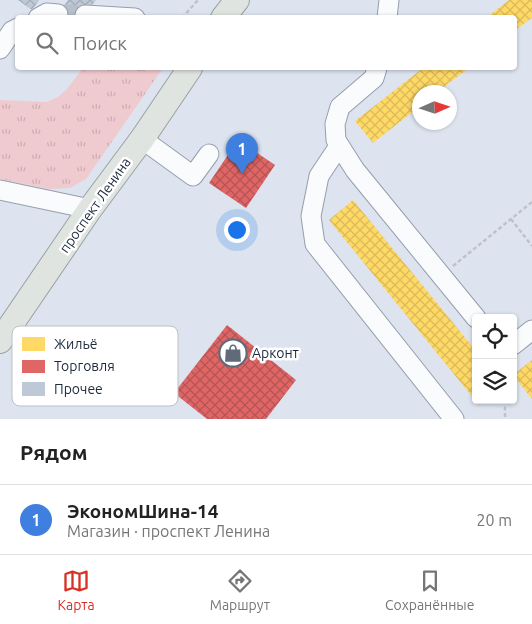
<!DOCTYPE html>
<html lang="ru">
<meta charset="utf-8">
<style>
:root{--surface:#fff;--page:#f6f6f6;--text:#222;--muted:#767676;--line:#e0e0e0;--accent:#d93025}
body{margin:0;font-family:Ubuntu,sans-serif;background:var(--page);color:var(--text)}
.controls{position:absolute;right:15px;bottom:15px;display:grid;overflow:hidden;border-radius:5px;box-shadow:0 1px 4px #0004}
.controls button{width:45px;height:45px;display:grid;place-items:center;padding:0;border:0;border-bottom:1px solid var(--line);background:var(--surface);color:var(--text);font:25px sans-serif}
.compass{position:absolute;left:412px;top:85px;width:45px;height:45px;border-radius:50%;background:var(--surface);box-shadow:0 1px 4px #0004;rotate:87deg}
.you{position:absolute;left:236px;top:229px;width:18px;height:18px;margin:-12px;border:4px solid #fff;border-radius:50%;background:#1a73e8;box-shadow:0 0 0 8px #1a73e833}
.badge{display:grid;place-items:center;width:32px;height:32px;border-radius:50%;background:var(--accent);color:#fff;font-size:16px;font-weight:700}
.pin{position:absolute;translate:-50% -41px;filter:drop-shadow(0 1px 2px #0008)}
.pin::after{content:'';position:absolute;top:26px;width:18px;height:15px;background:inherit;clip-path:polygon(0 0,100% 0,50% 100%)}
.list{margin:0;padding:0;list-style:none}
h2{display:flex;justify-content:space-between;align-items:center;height:65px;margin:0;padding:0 20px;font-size:21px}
h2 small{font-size:16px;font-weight:400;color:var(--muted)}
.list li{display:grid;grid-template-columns:32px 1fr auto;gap:15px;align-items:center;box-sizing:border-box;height:70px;padding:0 20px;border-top:1px solid var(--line)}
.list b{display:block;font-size:19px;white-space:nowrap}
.list p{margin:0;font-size:16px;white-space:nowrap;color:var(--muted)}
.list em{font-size:16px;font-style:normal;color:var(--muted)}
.icon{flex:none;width:28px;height:28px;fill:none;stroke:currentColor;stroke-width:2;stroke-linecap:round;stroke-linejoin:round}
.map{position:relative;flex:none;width:532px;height:419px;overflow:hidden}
.search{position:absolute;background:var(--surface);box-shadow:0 1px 4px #0004;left:15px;right:15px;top:15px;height:55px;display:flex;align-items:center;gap:12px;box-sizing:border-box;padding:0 18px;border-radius:5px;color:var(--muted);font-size:19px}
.sheet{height:135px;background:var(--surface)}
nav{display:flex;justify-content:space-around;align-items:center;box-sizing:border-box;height:70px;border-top:1px solid var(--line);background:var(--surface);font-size:14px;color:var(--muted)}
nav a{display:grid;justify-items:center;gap:2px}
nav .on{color:var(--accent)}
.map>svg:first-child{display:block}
.grass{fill:url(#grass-tufts)}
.homes{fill:url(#homes-cross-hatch)}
.shops{fill:url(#shops-cross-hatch)}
.building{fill:url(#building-cross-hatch)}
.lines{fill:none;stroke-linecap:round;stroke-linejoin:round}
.minor-tunnel{stroke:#b7bfcb;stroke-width:19;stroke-dasharray:19 9;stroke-linecap:butt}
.minor-casing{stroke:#969eac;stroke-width:21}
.major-casing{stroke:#97a39f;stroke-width:26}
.path{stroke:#bfc3c9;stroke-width:2.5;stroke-dasharray:4 2.5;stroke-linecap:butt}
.minor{stroke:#fafbfd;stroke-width:19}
.major{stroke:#dfe4e1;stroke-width:24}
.labels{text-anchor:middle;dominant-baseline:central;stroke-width:5;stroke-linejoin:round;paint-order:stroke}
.street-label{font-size:14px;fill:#1d293d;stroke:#fff}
.poi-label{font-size:14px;fill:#1d293d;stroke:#fff;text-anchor:start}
.key{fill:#fff;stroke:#bbbfc5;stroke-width:1}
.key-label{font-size:14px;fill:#1d293d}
</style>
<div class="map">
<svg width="532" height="419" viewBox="0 0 532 419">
<defs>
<pattern id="grass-tufts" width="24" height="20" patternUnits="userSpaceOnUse" patternTransform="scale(1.25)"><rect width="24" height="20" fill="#efcacf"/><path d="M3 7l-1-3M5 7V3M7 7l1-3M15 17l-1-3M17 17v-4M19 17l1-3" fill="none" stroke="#ccaeb3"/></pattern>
<pattern id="homes-cross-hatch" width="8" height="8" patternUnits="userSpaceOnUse" patternTransform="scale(1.25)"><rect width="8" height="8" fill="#ffd966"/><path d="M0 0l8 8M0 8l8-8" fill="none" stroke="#daba59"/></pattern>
<pattern id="shops-cross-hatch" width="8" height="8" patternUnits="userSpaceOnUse" patternTransform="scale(1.25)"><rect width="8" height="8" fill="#e06666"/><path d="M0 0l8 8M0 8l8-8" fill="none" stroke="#b55455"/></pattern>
<pattern id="building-cross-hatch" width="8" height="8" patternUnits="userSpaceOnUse" patternTransform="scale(1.25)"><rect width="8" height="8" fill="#bfc8d7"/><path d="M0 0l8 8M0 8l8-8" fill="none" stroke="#a4acb9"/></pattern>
</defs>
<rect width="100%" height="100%" fill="#dde4ef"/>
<path class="grass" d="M83 68H163L86 179 70 188 49 189 0 179V100L47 102 58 97 67 89Z"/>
<g class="homes">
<path d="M509 0H532V18L514 31V18H486Z"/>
<path d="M423 68H469L437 92H420V106L373 143 355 121Z"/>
<path d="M353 200 476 351V400H485L479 405 329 220Z"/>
<path d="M532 360V399L513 375Z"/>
</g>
<g class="shops">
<path d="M238 140 275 165 246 208 209 183Z"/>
<path d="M227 325 296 380 266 419H207L174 393Z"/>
</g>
<g class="building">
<path d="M18 0H39L32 10Z"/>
<path d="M68 0H96L83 18H56Z"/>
</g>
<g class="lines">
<path class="minor-tunnel" d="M58 14 85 15"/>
<g class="minor-casing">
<g id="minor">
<path d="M85 15 135 18"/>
<path d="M38 18 47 13 58 14"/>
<path d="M387 18 389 0"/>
<path d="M0 49 12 31 18 28"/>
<path d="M377 68 374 78 340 107 335 124 336 140 355 170 476 318"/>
<path d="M142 139 193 176 209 154"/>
<path d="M339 146 319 176 311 216 315 244 454 419"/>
<path d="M0 190 90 209"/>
<path d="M513 345 532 330"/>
</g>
</g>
<g class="major-casing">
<g id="major">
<path d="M223 18 237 0"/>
<path d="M0 341 90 209 142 139 190 68"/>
</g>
</g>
<g class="path">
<path d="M182 18 198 0"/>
<path d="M511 219 532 246"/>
<path d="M453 266 532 202"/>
<path d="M505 400V419"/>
</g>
<use href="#minor" class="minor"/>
<use href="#major" class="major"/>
</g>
<defs>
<g id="shop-ring" transform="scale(1.4375)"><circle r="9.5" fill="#fff" stroke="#606a7b" stroke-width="1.5"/><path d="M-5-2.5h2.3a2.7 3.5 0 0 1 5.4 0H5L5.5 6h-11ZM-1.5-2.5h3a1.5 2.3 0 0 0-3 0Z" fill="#606a7b"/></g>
</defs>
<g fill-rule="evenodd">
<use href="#shop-ring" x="233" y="353"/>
</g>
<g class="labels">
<g class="street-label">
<text transform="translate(95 205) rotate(-55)">проспект Ленина</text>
</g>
<g class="poi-label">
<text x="252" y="353">Арконт</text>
</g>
</g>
<rect x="12" y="326" width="166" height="80" rx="8" class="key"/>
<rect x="22" y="337" width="23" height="14" fill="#ffd966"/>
<rect x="22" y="360" width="23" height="13" fill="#e06666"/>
<rect x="22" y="382" width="23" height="14" fill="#bfc8d7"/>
<g class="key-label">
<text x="54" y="349">Жильё</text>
<text x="54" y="371">Торговля</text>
<text x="54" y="394">Прочее</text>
</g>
</svg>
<div class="controls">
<button><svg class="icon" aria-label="locate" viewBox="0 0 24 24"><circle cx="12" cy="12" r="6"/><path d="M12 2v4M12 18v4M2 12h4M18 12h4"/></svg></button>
<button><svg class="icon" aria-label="layers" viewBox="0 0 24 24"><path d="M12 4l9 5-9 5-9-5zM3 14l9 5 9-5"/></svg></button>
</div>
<svg class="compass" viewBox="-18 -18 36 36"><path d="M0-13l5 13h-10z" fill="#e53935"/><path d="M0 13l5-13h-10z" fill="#767676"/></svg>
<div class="you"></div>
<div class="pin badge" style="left:242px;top:174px;background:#3f7fe0">1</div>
<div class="search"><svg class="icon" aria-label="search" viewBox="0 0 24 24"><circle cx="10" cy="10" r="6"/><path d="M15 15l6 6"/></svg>Поиск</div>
</div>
<section class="sheet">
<h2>Рядом<small></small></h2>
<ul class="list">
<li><span class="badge" style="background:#3f7fe0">1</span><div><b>ЭкономШина-14</b><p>Магазин · проспект Ленина</p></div><em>20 m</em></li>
</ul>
</section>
<nav>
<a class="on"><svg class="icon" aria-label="map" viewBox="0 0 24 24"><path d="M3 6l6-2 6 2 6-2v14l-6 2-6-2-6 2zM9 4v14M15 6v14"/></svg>Карта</a>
<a><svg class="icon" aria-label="directions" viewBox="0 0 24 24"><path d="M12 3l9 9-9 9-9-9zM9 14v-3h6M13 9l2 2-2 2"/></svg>Маршрут</a>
<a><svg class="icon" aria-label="saved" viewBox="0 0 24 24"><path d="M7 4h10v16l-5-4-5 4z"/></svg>Сохранённые</a>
</nav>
